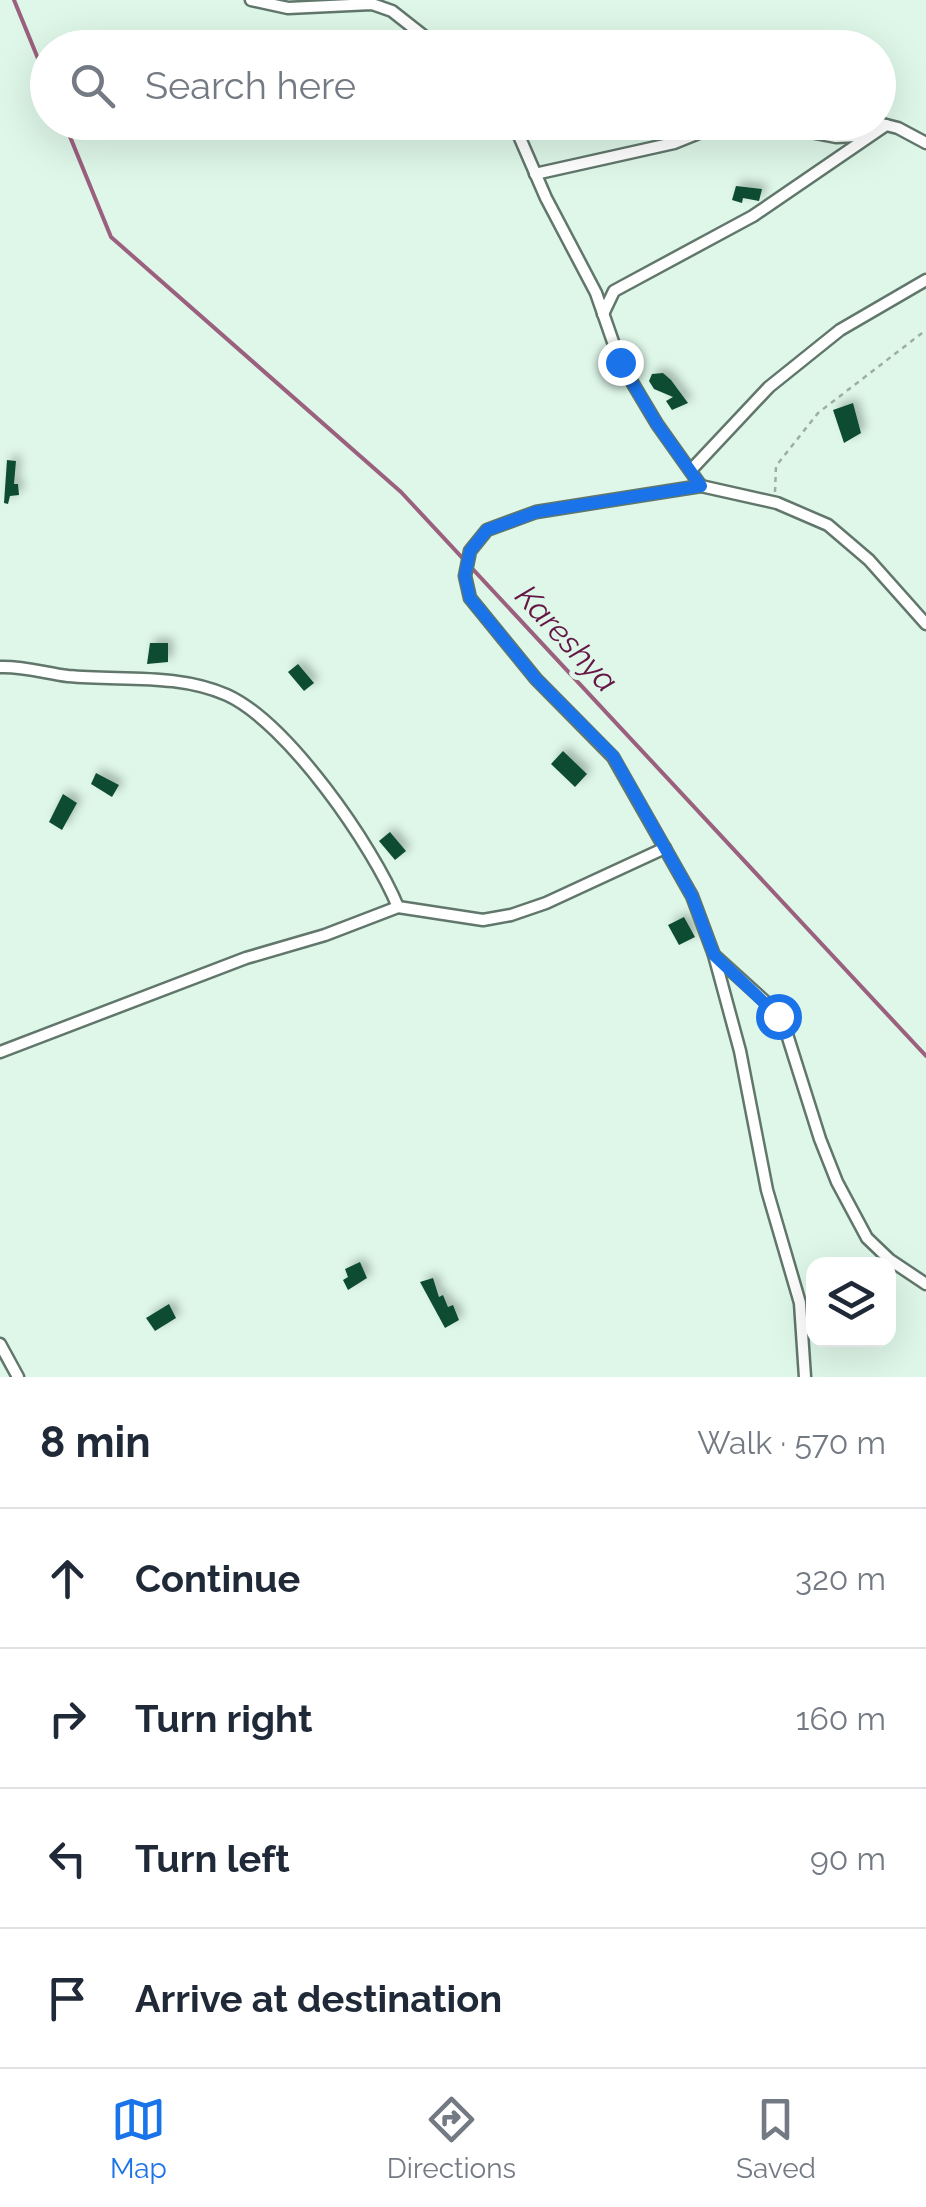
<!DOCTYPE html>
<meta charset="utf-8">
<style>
:root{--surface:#fff;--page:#f6f6f7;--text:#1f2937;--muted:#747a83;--line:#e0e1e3;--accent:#1a73e8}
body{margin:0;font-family:Raleway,sans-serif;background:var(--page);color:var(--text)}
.controls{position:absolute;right:30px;bottom:30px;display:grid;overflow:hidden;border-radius:20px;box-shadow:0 10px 40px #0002}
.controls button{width:90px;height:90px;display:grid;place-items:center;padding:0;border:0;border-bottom:2px solid var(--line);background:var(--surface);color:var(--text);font:50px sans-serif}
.stop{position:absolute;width:30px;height:30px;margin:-22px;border:8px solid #1a73e8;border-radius:50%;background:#fff}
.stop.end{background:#1a73e8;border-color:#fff;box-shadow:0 2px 10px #0008}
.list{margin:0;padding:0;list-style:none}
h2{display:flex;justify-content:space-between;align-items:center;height:130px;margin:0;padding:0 40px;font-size:42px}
h2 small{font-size:32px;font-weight:400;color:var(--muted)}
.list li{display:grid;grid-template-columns:65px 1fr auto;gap:30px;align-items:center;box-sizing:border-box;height:140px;padding:0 40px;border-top:2px solid var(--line)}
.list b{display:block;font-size:38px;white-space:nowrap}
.list em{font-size:32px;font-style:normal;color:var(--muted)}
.icon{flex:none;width:55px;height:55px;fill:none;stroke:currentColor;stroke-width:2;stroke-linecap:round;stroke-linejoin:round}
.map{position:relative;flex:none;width:926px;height:1377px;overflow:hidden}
.search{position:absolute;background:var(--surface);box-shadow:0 10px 40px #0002;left:30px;right:30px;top:30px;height:110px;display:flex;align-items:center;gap:25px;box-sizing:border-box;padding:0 35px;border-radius:55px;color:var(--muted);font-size:38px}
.sheet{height:690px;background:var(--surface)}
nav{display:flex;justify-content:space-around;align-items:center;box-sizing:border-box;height:140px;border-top:2px solid var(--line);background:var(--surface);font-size:28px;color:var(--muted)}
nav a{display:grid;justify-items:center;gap:5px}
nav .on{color:var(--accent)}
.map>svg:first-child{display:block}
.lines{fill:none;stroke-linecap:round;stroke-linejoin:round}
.stream{stroke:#9b607e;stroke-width:4}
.building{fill:#104b33;filter:url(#shadow)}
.minor-casing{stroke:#61776b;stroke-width:15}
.path{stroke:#9bafa4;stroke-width:2.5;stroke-dasharray:5 5;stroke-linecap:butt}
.minor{stroke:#fff;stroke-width:10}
.route{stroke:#1a73e8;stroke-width:12}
.labels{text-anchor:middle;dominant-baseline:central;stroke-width:10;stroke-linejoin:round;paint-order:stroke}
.water-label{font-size:32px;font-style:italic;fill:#651645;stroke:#def7e9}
</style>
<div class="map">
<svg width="926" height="1377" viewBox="0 0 926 1377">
<defs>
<filter id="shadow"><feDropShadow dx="5" dy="-5" stdDeviation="5" flood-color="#0004"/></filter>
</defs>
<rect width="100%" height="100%" fill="#def7e9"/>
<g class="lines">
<g class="stream">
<path d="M14 0 48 83"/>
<path d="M64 122 111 237 401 492 926 1056"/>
</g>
</g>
<g class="building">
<path d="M736 186 762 189 759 201 743 198 742 203 732 200Z"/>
<path d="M663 373 671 380 688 403 672 410 666 401 673 397 654 389 649 381 652 374Z"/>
<path d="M853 403 861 433 844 443 833 410Z"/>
<path d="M7 460 16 461 14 484H18L19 495 10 496 8 504 4 503Z"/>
<path d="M150 643H168V662L147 664Z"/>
<path d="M298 664 314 683 304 691 288 672Z"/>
<path d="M563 751 587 774 575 787 551 764Z"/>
<path d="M96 773 119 785 112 797 91 784Z"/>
<path d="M63 794 77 803 62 830 49 822Z"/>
<path d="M390 832 406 851 395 860 379 841Z"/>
<path d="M684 917 695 937 679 945 668 925Z"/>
<path d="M360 1262 367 1278 348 1290 343 1280 348 1277 345 1269Z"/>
<path d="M433 1278 439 1297 443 1295 448 1307 453 1305 459 1320 445 1328 420 1282Z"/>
<path d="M169 1304 176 1318 155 1331 146 1318Z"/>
</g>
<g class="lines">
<g class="minor-casing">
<g id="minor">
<path d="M251 0 288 8 372 4 392 11 439 48"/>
<path d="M513 122 546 198 596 293 620 362 657 424 701 486"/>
<path d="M759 122 836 137 857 136 882 124 898 128 926 143"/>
<path d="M535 174 674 143 726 122"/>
<path d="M603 314 614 291 753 216 886 125"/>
<path d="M691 470 769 387 840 330 926 280"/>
<path d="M0 667C23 666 45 673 68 676 122 681 177 673 227 695 288 723 373 846 398 907"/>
<path d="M714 955 768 1004 785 1028 820 1139 837 1182 867 1238 890 1260 926 1284"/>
<path d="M0 1052 246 958 325 935 398 907 483 920 511 915 546 903 665 848"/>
<path d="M0 1344 18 1377"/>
<path d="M805 1377 800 1303 767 1190 740 1051 714 955 692 896 613 757 536 679 470 598 465 576 470 551 487 530 536 512 701 486 777 503 828 525 869 560 926 624"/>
</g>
</g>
<path class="path" d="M775 492 776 466 818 413 926 330"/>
<use href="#minor" class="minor"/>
</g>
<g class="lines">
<path class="route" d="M620 362 657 424 701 486 536 512 487 530 470 551 465 576 470 598 536 679 613 756 692 896 714 955 778 1016"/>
</g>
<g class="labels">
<g class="water-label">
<text transform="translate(567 638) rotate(47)">Kareshya</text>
</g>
</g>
</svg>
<div class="controls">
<button><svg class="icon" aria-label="layers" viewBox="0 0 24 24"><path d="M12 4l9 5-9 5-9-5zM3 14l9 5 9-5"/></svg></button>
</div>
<div class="stop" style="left:778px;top:1016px"></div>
<div class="stop end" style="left:620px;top:362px"></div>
<div class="search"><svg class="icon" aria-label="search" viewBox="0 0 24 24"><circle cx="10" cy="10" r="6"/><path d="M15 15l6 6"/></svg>Search here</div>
</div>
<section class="sheet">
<h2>8 min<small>Walk · 570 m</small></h2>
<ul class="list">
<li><svg class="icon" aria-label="ahead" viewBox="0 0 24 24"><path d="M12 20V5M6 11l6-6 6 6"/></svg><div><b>Continue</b></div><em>320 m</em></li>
<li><svg class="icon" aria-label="right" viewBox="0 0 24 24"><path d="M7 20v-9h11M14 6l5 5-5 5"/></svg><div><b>Turn right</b></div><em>160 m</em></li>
<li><svg class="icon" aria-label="left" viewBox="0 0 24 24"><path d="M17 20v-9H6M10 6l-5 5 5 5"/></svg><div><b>Turn left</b></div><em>90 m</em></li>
<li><svg class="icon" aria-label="arrive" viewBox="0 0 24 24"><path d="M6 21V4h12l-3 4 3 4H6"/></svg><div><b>Arrive at destination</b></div></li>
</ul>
</section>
<nav>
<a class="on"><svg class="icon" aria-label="map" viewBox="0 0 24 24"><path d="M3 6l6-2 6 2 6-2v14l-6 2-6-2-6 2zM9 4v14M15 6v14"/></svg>Map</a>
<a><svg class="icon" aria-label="directions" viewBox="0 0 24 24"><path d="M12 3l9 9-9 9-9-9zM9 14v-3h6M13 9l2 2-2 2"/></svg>Directions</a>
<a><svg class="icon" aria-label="saved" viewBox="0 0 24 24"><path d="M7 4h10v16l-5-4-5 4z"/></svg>Saved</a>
</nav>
